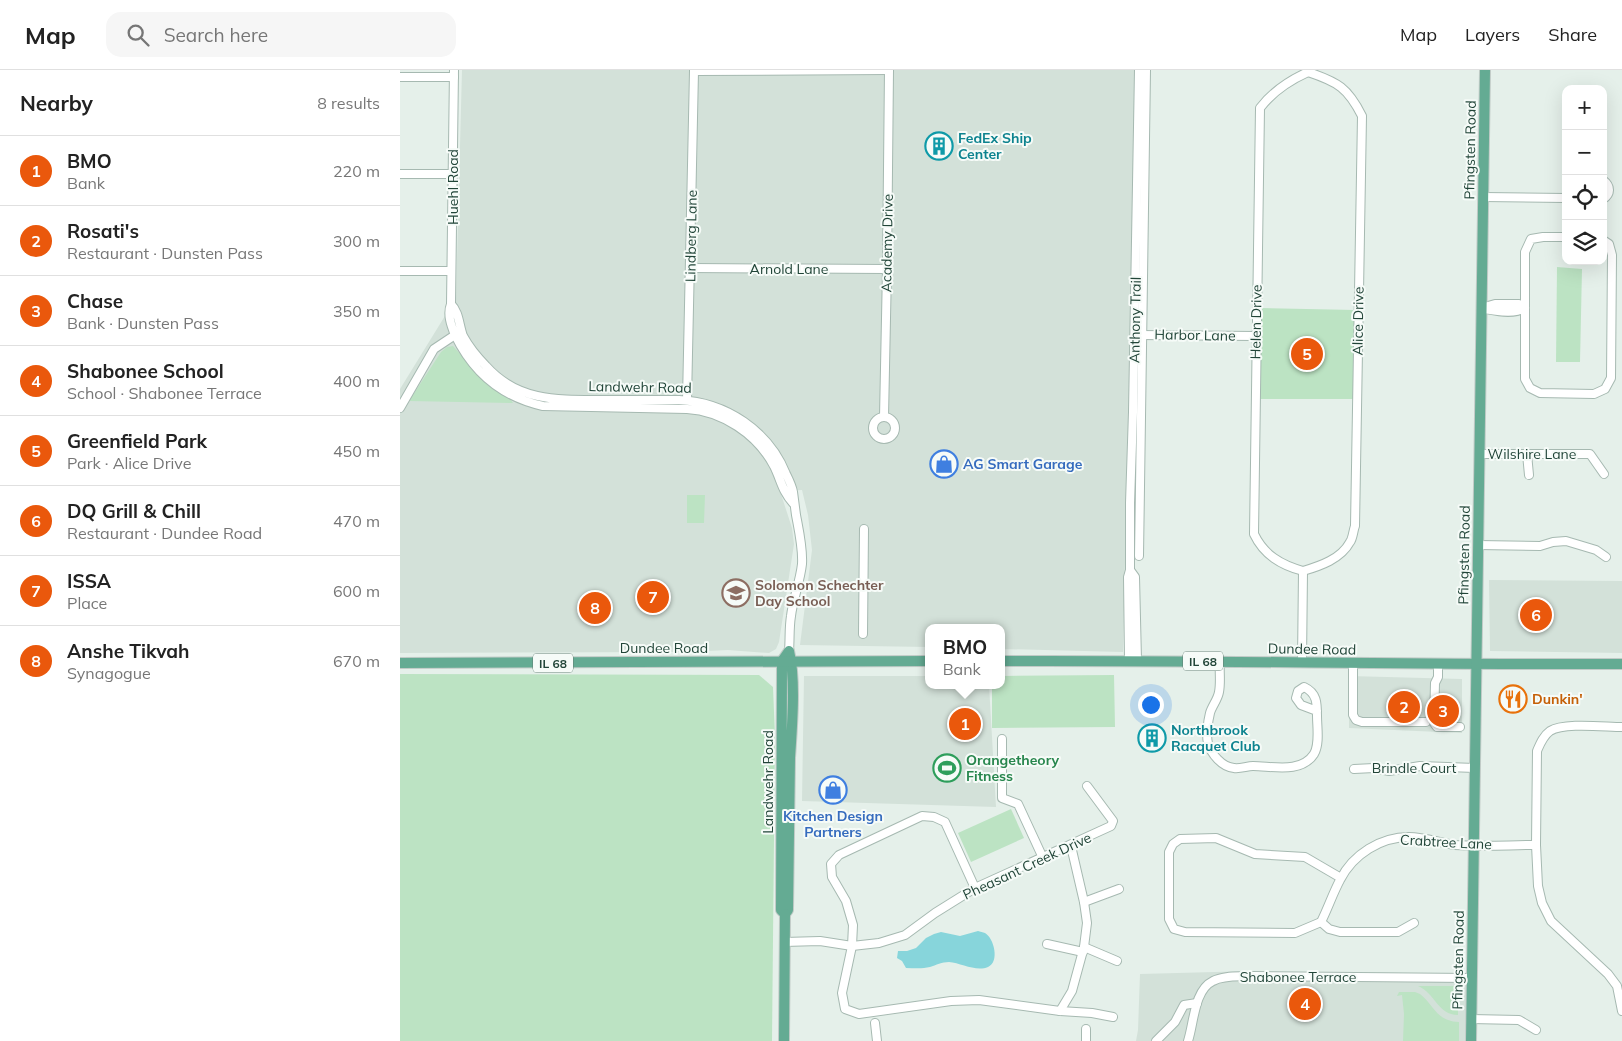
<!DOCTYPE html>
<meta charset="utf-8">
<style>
:root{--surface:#fff;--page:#f6f6f6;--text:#222;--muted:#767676;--line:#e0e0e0;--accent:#ea580c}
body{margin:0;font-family:Mulish,sans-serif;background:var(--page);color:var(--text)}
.controls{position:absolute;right:15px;top:15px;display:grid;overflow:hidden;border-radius:10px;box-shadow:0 5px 20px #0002}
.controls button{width:45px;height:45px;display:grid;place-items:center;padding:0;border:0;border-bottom:1px solid var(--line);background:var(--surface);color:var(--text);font:25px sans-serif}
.you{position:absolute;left:750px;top:634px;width:18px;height:18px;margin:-12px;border:4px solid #fff;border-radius:50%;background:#1a73e8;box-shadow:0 0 0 8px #1a73e833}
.badge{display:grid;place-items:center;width:32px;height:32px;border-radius:50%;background:var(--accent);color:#fff;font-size:16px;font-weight:700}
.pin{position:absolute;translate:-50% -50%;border:2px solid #fff;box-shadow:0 1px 5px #0006}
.popup{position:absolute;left:525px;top:554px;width:80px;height:65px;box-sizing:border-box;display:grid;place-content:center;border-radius:10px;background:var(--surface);filter:drop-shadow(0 1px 4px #0005);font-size:16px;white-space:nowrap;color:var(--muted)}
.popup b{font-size:19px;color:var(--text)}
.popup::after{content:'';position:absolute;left:50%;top:100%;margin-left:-10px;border:10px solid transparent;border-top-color:var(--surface)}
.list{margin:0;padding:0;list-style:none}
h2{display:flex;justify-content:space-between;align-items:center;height:65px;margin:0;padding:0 20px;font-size:21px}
h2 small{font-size:16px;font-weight:400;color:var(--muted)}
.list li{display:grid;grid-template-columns:32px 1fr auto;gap:15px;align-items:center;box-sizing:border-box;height:70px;padding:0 20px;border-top:1px solid var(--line)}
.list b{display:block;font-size:19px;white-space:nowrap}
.list p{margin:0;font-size:16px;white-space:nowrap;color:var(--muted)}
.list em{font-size:16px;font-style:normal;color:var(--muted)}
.icon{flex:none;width:28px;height:28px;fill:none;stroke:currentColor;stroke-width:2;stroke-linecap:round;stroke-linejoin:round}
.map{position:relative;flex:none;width:1222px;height:971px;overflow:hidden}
header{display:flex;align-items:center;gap:30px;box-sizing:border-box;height:70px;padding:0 25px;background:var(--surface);border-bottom:1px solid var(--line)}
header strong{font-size:24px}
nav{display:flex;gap:28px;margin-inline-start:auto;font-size:18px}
.search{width:350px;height:45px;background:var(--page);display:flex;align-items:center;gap:12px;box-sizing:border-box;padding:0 18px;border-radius:15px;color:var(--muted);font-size:19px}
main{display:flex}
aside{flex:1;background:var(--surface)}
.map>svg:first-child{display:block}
.built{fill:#d3e1d9}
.green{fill:#bce3c3}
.water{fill:#87d5db}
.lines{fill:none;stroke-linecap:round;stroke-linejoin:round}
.minor-casing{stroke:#a6b9b1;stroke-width:10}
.major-casing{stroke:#c1cbc7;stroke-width:12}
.minor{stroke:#fff;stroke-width:8}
.major{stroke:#64ab93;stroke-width:10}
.labels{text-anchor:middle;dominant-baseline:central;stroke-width:4;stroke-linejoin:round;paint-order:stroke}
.shield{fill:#f6fbf8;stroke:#617c72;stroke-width:1}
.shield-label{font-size:12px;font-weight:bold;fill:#214538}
.culture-label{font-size:14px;font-weight:bold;fill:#0d838f;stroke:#f6fbf8;text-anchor:start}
.street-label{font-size:14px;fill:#214538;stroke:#f6fbf8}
.shop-label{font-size:14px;font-weight:bold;fill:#366cbe;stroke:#f6fbf8;text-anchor:start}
.education-label{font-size:14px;font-weight:bold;fill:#785e54;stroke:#f6fbf8;text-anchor:start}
.food-label{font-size:14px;font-weight:bold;fill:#c56008;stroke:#f6fbf8;text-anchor:start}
.leisure-label{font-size:14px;font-weight:bold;fill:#27864d;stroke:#f6fbf8;text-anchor:start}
</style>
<header>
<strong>Map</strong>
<div class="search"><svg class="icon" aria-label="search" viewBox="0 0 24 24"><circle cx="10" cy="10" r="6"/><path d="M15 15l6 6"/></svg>Search here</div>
<nav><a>Map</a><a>Layers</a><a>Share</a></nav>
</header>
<main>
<aside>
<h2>Nearby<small>8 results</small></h2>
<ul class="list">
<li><span class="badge">1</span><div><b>BMO</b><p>Bank</p></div><em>220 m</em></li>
<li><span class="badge">2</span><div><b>Rosati's</b><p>Restaurant · Dunsten Pass</p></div><em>300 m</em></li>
<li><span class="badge">3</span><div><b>Chase</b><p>Bank · Dunsten Pass</p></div><em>350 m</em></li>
<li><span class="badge">4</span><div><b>Shabonee School</b><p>School · Shabonee Terrace</p></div><em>400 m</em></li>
<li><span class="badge">5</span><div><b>Greenfield Park</b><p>Park · Alice Drive</p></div><em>450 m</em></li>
<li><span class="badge">6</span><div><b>DQ Grill &amp; Chill</b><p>Restaurant · Dundee Road</p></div><em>470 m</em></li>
<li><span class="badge">7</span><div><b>ISSA</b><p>Place</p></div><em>600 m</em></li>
<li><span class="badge">8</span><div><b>Anshe Tikvah</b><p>Synagogue</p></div><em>670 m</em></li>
</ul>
</aside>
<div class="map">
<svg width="1222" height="971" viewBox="0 0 1222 971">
<rect width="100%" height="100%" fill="#e5f0ea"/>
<g class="built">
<path d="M62 0H736L723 582 601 579V558H529V577L400 575 412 480 408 445 402 420 380 421 392 458 394 474 379 572 376 579 369 583 328 580 285 582 0 583V319L56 228Z"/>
<path d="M1089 510 1222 511V583L1090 581Z"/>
<path d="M404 606H529V615H589L596 737 402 731Z"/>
<path d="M949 606 1062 609V663L949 658Z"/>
<path d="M852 901V906L1072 908 1071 971H736L738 960 740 904Z"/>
</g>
<g class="green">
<path d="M1157 197 1182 199 1180 292H1156Z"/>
<path d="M861 238 955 240 954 329H859Z"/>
<path d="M53 276 89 316 109 327 113 333 9 331 41 282 47 277Z"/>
<path d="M287 425H305L304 453H287Z"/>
<path d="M0 604 359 605 373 617 375 667 372 971H0Z"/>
<path d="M714 605 715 657 592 658V615H601V606Z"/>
<path d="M611 739 624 768 571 792 558 763Z"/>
<path d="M1018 916H1058V945C1038 945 1035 923 1018 916Z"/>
<path d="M999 922H1015L1020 924C1035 936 1036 951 1059 952V971H1003L1004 944 1002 925 997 926Z"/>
</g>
<path class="water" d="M578 861C580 862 583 862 585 863 594 868 600 892 588 897 576 902 561 893 549 892 542 892 536 895 530 897 522 899 514 898 506 898L502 891 497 888 498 881H507L516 878 526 868 534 864 541 862 560 866Z"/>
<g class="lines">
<g class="minor-casing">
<g id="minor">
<path d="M0 7H54"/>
<path d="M0 104H53"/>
<path d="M1203 110C1211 116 1211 124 1203 129"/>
<path d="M1083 127 1166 128"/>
<path d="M1166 167H1143L1131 169 1125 182V309L1130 318 1140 323 1194 324 1205 319 1211 308 1212 185 1209 174 1203 170"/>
<path d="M290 198 487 199"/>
<path d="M0 201H51"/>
<path d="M51 234 54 0"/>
<path d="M1095 234H1119L1125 238C1114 245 1094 241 1081 238Z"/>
<path d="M738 265 856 266"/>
<path d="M287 330 294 1 489 0"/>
<path d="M0 338 34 279 58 263"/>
<circle cx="484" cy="358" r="11"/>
<path d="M484 347 487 199 489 0"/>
<path d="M1079 384H1190L1204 404"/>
<path d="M1127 384 1129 405"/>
<path d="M1078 475 1140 476 1153 472 1166 471 1196 480 1206 487"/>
<path d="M739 486 746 0"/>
<path d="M730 500V433L733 342 739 0"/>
<path d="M903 501C920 496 941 489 950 472 953 468 953 461 955 456L962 46C948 18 938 12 908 2"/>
<path d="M903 501C881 495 864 485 854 464L860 38C873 21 888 11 908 2"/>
<path d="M463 564 464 459"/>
<path d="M389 581C390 569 389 558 391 546 393 529 400 512 402 494 403 478 399 461 396 445 395 437 394 430 393 422 392 416 389 410 386 404 369 361 326 332 279 330 254 330 228 330 203 330 159 330 118 332 86 296 77 287 69 277 63 266 59 255 59 242 51 234 47 244 51 255 55 265 73 302 102 327 143 336L287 339C322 341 357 364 374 396 381 410 382 421 393 433"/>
<path d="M729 590 728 507 730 500 735 507 737 590"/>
<path d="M820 592C819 601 821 612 819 622 818 629 812 636 810 643 808 651 806 666 808 673 811 684 822 697 834 698 840 699 847 696 853 696 872 696 901 704 914 684 920 674 917 657 917 646 917 633 917 623 904 617L898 621 896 628 901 635 917 641"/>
<path d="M902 592 903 501"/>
<path d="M953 593V645L956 650 962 652H1026"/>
<path d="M1038 594V607L1035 613 1034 653 1037 657H1060"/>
<path d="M1222 657C1205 657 1164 652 1150 661 1143 666 1140 674 1137 681L1136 775 1138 816 1142 833 1151 851 1208 904 1217 916 1222 941"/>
<path d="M602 669V728L618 734 643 788"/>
<path d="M954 699 974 698 989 701 1020 696 1075 698"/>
<path d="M941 808 905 787 855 784 816 768 780 769 773 774 769 782V849L774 859 785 862 895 863 921 852C928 838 933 823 940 810 953 784 981 767 1009 767 1025 767 1040 773 1055 775 1082 777 1109 775 1136 775"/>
<path d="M575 818 545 752 534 747 522 746 439 785 431 794 432 807 446 831 453 855 452 876 442 923 445 939 459 944 551 931 579 930 660 941 692 943 713 947"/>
<path d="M684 832 719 819"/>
<path d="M921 852 929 859 940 862H998L1014 853"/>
<path d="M384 872 420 871 452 876 479 873 505 865 535 843 575 818 711 756 713 751 687 716"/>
<path d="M647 874 683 882"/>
<path d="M684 877 717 891"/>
<path d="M660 941 672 921 684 877 687 853 684 832 671 776"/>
<path d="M1071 949 1119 950 1136 960"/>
<path d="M475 953 477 971"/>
<path d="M686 971V959"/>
<path d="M756 971 775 952 784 935 797 933"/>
<path d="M788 971C794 953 794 920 813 911 824 905 840 907 852 906L1072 908"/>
</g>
</g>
<g class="major-casing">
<g id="major">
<path d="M389 581C396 610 392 657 390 688 389 739 389 789 388 840L385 844 381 840 382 591Z"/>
<path d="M601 591C808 590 1015 595 1222 594"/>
<path d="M0 593 529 591"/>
<path d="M384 971 385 844"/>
<path d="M1071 971 1085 0"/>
</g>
</g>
<use href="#minor" class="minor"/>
<use href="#major" class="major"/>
</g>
<defs>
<g id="building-ring" transform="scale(1.4375)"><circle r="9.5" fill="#f6fbf8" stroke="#0f9aa8" stroke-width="1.5"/><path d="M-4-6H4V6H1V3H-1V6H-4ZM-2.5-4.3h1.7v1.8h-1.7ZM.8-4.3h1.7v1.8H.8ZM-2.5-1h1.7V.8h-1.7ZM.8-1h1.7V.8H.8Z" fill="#0f9aa8"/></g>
<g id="shop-ring" transform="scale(1.4375)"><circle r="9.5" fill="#f6fbf8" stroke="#3f7fe0" stroke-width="1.5"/><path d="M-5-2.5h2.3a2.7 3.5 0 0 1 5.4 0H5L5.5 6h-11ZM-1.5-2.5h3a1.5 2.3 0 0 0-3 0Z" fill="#3f7fe0"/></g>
<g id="school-ring" transform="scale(1.4375)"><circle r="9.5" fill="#f6fbf8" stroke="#8d6e63" stroke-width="1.5"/><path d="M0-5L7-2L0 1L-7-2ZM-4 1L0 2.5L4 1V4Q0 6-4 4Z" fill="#8d6e63"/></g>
<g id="restaurant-ring" transform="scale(1.4375)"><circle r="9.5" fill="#f6fbf8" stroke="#e8710a" stroke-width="1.5"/><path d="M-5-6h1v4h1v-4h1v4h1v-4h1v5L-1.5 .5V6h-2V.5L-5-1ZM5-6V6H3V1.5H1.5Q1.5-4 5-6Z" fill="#e8710a"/></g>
<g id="stadium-ring" transform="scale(1.4375)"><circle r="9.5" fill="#f6fbf8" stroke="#2e9e5b" stroke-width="1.5"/><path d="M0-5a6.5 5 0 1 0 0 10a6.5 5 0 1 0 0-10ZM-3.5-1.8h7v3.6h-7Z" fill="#2e9e5b"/></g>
</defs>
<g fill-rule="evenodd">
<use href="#building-ring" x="539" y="76"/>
<use href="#shop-ring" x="544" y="394"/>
<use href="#school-ring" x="336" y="523"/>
<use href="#restaurant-ring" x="1113" y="629"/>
<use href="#building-ring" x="752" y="668"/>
<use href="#stadium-ring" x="547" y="698"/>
<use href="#shop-ring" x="433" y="720"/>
</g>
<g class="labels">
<g class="shield">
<rect x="783" y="581.5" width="40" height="19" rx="4"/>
<rect x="133" y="583.5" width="40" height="19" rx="4"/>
</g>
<g class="shield-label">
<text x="803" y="591">IL 68</text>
<text x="153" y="593">IL 68</text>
</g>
<g class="culture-label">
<text x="558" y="68">FedEx Ship<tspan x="558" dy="16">Center</tspan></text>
<text x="771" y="660">Northbrook<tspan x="771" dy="16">Racquet Club</tspan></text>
</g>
<g class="street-label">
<text transform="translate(1070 80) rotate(-89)">Pfingsten Road</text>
<text transform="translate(53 117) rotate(-90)">Huehl Road</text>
<text transform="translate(291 166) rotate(-89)">Lindberg Lane</text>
<text transform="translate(487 173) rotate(-89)">Academy Drive</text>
<text x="389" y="199">Arnold Lane</text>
<text transform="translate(735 250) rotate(-89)">Anthony Trail</text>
<text transform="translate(958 251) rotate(-89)">Alice Drive</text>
<text transform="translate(856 252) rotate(-89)">Helen Drive</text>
<text transform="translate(795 265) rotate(1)">Harbor Lane</text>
<text transform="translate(240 317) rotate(1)">Landwehr Road</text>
<text x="1132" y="384">Wilshire Lane</text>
<text transform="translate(1064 485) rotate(-89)">Pfingsten Road</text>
<text x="264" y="578">Dundee Road</text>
<text transform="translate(912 579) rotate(1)">Dundee Road</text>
<text x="1014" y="698">Brindle Court</text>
<text transform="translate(368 712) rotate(-90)">Landwehr Road</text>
<text transform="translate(1046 772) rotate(3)">Crabtree Lane</text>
<text transform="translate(627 796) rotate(-25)">Pheasant Creek Drive</text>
<text transform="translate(1058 890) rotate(-89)">Pfingsten Road</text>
<text x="898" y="907">Shabonee Terrace</text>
</g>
<g class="shop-label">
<text x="563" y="394">AG Smart Garage</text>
<text x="433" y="746" text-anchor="middle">Kitchen Design<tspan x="433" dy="16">Partners</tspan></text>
</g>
<g class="education-label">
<text x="355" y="515">Solomon Schechter<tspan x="355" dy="16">Day School</tspan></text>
</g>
<g class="food-label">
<text x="1132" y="629">Dunkin'</text>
</g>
<g class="leisure-label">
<text x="566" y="690">Orangetheory<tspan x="566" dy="16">Fitness</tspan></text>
</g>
</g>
</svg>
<div class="controls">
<button>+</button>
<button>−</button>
<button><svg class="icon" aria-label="locate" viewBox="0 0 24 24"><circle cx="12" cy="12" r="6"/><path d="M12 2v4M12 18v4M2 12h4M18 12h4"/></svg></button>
<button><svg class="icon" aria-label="layers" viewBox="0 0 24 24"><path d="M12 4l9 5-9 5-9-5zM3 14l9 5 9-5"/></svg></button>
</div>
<div class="you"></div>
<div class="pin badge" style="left:565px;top:654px">1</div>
<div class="popup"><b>BMO</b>Bank</div>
<div class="pin badge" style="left:1004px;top:637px">2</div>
<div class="pin badge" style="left:1043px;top:641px">3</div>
<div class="pin badge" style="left:905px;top:934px">4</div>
<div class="pin badge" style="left:907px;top:284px">5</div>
<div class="pin badge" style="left:1136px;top:545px">6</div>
<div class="pin badge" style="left:253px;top:527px">7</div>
<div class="pin badge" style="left:195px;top:538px">8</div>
</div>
</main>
